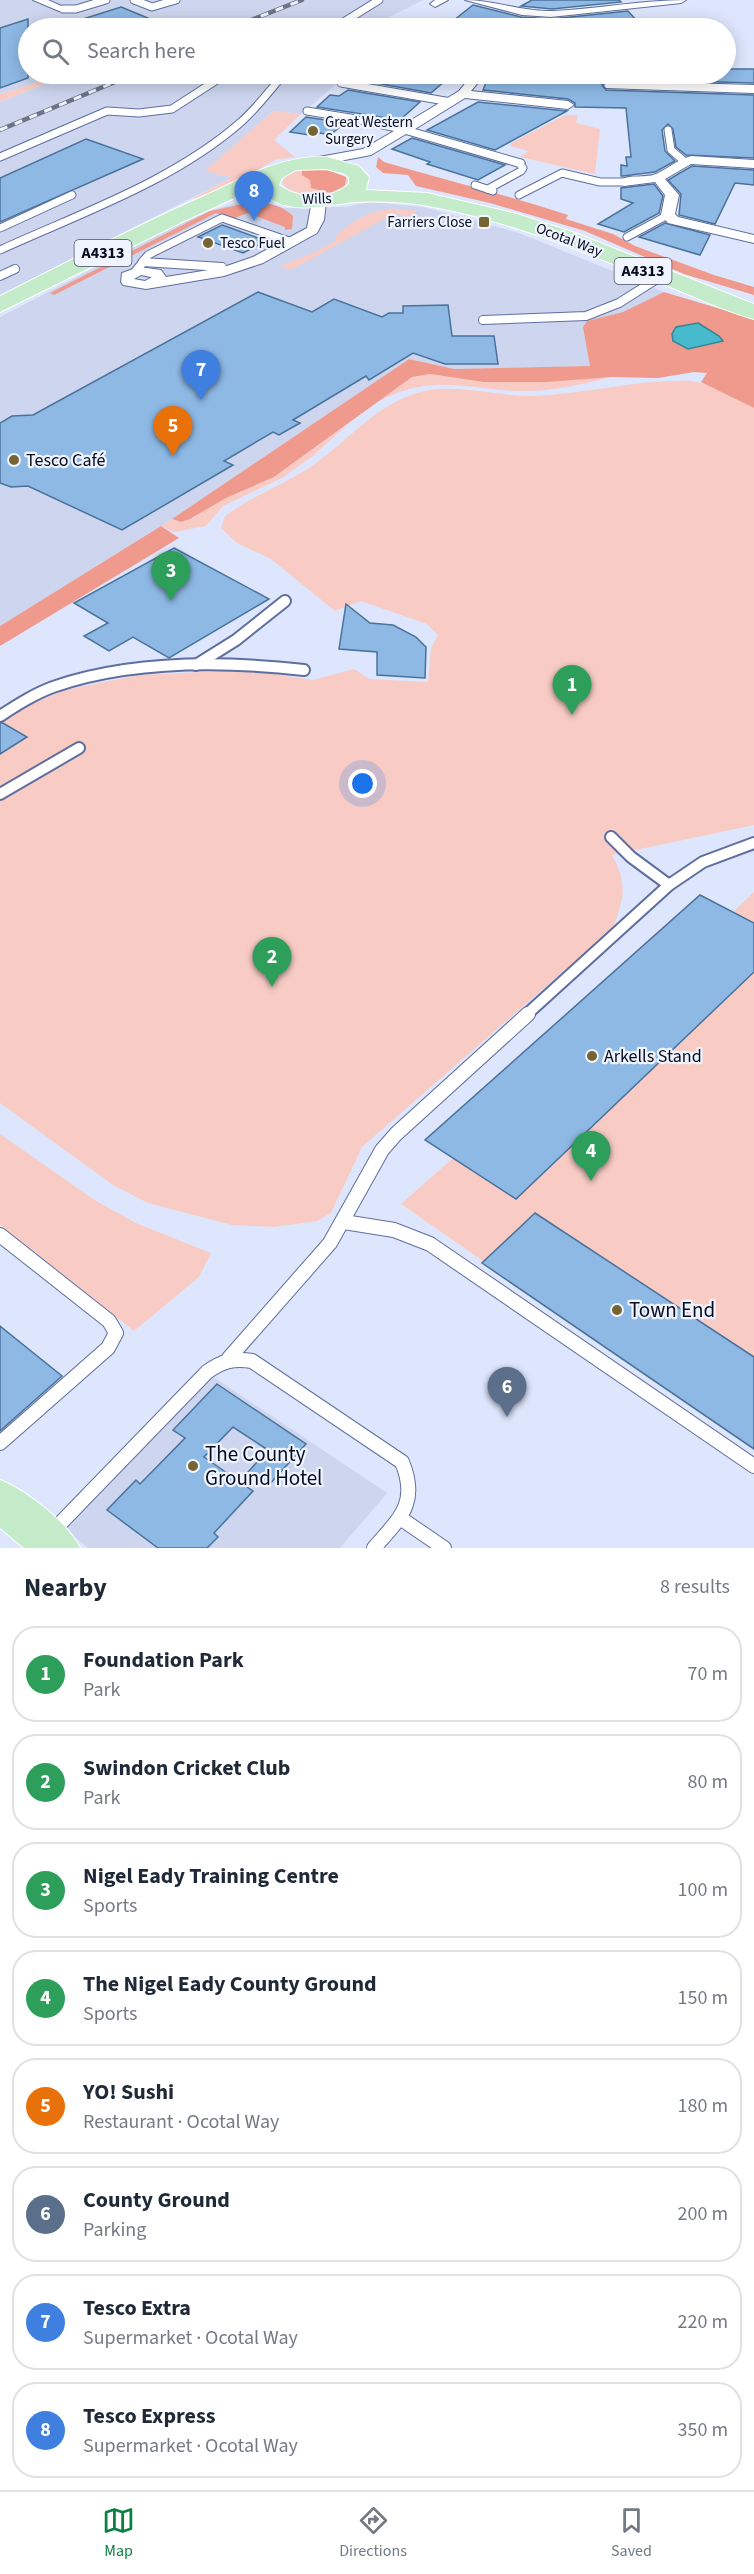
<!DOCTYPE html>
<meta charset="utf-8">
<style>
:root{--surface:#fff;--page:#f6f6f7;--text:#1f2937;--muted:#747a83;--line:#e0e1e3;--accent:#0b8043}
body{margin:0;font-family:"Source Sans 3",sans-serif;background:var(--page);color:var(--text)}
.you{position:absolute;left:363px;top:784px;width:21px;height:21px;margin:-15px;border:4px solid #fff;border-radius:50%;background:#1a73e8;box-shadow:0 0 0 9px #1a73e833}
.badge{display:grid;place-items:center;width:39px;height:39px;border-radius:50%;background:var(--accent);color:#fff;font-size:20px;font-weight:700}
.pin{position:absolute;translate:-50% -50px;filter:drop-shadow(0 2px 3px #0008)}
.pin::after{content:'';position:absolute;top:32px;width:21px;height:18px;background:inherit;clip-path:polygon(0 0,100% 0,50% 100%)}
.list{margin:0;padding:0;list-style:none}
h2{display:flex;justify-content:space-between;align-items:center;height:78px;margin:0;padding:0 24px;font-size:26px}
h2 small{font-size:20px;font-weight:400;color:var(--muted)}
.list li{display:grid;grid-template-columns:39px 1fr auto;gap:18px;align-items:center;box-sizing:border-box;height:96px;margin:0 12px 12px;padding:0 12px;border:2px solid var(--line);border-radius:24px}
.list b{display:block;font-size:22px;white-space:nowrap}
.list p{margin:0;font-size:20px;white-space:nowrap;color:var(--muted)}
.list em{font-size:20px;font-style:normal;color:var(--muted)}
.icon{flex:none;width:33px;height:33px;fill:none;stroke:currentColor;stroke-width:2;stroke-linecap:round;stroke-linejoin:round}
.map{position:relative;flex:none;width:754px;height:1548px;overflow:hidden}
.search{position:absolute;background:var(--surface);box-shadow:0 3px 15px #0003;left:18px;right:18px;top:18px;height:66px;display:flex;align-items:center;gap:15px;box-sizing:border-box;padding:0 21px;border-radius:33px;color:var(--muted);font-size:22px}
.sheet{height:942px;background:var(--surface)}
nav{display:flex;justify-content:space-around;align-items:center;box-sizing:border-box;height:84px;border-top:2px solid var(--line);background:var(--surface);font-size:16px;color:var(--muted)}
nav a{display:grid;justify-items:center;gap:3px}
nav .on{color:var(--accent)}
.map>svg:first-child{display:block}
.built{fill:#cdd6ee}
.green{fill:#f8ccc5}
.forest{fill:#ef9a8c}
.water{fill:#47bbcd;stroke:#348799;stroke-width:1.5}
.building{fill:#8eb9e5;stroke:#4a729b;stroke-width:1.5}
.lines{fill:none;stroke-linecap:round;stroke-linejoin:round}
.service-far3-casing{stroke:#5e6e9f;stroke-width:9}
.service-far2-casing{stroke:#5e6e9f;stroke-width:10}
.service-far1-casing{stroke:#5e6e9f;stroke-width:14}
.service-casing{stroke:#5e6e9f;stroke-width:16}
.minor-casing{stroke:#5e6e9f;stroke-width:2}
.primary-casing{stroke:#fff;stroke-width:2}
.service-far3{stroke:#fff;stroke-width:7}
.service-far2{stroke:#fff;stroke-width:8}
.service-far1{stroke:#fff;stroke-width:10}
.service{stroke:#fff;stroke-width:14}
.minor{fill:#fff;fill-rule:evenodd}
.primary{fill:#c4ebca;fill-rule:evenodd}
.rail-casing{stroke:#6d7488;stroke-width:4.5}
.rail{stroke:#eff4ff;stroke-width:3;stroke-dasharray:8;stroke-linecap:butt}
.poi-dot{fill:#766432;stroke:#eff4ff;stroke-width:2}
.labels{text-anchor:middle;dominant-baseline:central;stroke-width:4.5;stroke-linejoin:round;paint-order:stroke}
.far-poi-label{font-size:15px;fill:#070d1f;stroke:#eff4ff;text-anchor:start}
.far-street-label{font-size:15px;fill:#070d1f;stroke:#eff4ff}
.shield{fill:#eff4ff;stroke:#4d5262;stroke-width:1.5}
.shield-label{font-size:16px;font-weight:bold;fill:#070d1f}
.poi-label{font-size:18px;fill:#070d1f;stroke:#eff4ff;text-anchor:start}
.near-poi-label{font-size:21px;fill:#070d1f;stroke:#eff4ff;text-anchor:start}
</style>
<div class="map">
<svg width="754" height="1548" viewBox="0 0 754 1548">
<rect width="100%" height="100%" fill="#dee6fd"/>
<g class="built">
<path d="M0 0H423L367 28H28V74H45L37 77 36 83 0 94Z"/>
<path d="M69 74H348L301 114 273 111 206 171 231 177 229 179 0 295V102Z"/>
<path d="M240 202H265L283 208 345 207 370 202 423 207 519 233 664 292 623 312 587 322 591 366 453 369 409 359 172 519 0 626V317L196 215Z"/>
<path d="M212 1376 387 1493 340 1548H88L63 1528Z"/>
</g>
<g class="green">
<path d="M45 74H69L0 102V94L36 83 37 77Z"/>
<path d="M273 111 301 114 274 140 295 157 275 160 227 188 190 200 229 179 230 177 205 171Z"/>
<path d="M565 115H578L576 123 600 129 595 174 520 157 528 151 510 146 511 143Z"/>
<path d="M302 169 346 177 348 181C339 200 293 199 282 183L286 175Z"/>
<path d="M398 209 419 211 407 217 395 213 291 270 280 266 315 252 337 240 335 236C356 219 371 209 398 209Z"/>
<path d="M429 374 483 382 611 377C583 384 554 391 525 391 465 391 435 371 376 403L412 377Z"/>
<path d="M692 381 709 385 754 408V825L612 855C628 885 624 897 613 928L362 1147 331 1213 317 1221 274 1227 232 1225 148 1203 113 1185 0 1103V723L29 705 65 690 139 675 247 670 313 680 354 669 369 679 428 682 431 648 438 635 427 624 361 601 335 611 271 559 237 543 221 528 225 516C253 495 287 484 316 463 348 440 373 409 411 395 451 380 493 397 533 396 587 394 638 379 692 381Z"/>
<path d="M348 424 313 456 282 478 223 506 206 526 174 532 161 526 172 519 181 522 190 519 226 498 274 477Z"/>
<path d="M754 892V1449L401 1204 453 1158 425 1140 684 908 700 895 733 912Z"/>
<path d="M0 1134 96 1201 136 1223 211 1253 199 1277 134 1331 0 1225Z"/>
</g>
<g class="forest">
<path d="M378 157 384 162C445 180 507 195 568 215L566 219 613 234 635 246 714 275 754 287V295L684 274 585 231 490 203 416 186 408 175 383 173 376 167Z"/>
<path d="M323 168 346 177 345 186 331 193 311 188 310 180 302 175V169Z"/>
<path d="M248 203C265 203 280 203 293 216L292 229 285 230V227L248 213 232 219 216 213 54 295 50 293 210 211Z"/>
<path d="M664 292 754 319V408L701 382 707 373 694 372 658 378 611 377 547 382H483L430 374 412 377 274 477 226 498 190 519 181 522 172 519 409 359 454 369 590 366 583 327 587 321 623 312Z"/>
<path d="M161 526 179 538 0 646V626Z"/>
</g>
<path class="water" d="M698 323 719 336 723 341 688 349 673 341 672 334 676 327Z"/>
<g class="building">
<path d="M532 0H619L621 2 552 9 521 6Z"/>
<path d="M473 5 521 17 551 19 628 11 638 22 585 28H444Z"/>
<path d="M121 7 172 28H68L67 24Z"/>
<path d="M28 19V78L0 88V28Z"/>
<path d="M726 69H754V83L610 79 602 85 606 90 754 95V158L686 155 676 147 673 129 668 124 662 130 665 151 675 161 655 172 623 176H621V165L627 166 626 157H631L626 108 575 107V103L568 99 483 90 487 80 496 81 497 74H726Z"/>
<path d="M367 74H453L431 93 359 80Z"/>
<path d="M348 90 420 102 400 120 317 107 330 95 339 96Z"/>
<path d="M478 102 567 111 495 150 427 130Z"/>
<path d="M306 117 345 123 330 135 320 133 316 136 290 132Z"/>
<path d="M412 138 505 165 478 180 427 164 430 162 392 149Z"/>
<path d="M86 139 143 159 0 222V178Z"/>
<path d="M692 166 754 170V185L735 183 715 224 679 215 681 194 668 180Z"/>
<path d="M654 184 663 196 659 213 624 232 598 224 633 203 621 199V188Z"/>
<path d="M665 223 710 235 700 255 639 237Z"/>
<path d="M222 225 228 227 266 241 243 253 198 237Z"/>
<path d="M258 292 312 312 334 299 382 317 389 313H403V306L448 305 452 336H494L498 364H445L413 353 369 380 366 376 293 420 300 423 279 435 273 432 224 461 233 465 122 530 28 486 11 487 0 483V423L12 416 33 415Z"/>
<path d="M174 548 269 599 169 658 133 637 109 651 84 636 108 623 74 603Z"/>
<path d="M346 604 370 623 393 625 416 637 426 647 425 678 377 675V652L339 649Z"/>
<path d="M0 723H3L27 737 0 754Z"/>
<path d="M700 895 754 923V972L516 1199 425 1140Z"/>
<path d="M535 1213 754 1357V1449L482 1263Z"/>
<path d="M0 1326 62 1376 0 1431Z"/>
<path d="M217 1384 306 1444 268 1486 248 1472 268 1450 233 1427 204 1457 253 1491 214 1533 218 1537 207 1548H158L107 1510 136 1480 140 1484 185 1438 173 1430Z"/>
</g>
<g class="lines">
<g class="service-far3-casing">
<g id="service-far3">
<path d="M134 0 152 7 176 0"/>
<path d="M63 9H76L106 0"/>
<path d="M334 28 379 0"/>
<path d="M341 83 451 102"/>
<path d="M307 111 356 119"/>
<path d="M668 130 671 150 684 161"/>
<path d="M0 157 107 111 139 113 172 109 226 74"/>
<path d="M475 185 493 191"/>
<path d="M488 189 521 171 523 168 519 163"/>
<path d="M519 195 562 173 600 182H624"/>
<path d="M0 228 72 195"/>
<path d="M627 237 668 215"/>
<path d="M0 250C81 213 174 181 241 122 257 108 270 90 284 74"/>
<path d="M142 262 148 255 222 218 292 242"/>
<path d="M143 262H149"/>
</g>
</g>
<g class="service-far2-casing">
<g id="service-far2">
<path d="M143 262 222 267"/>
<path d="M135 272 144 261"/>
<path d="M0 276 15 269"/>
<path d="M483 320 586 316 619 303 660 277"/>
</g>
</g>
<g class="service-far1-casing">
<g id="service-far1">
<path d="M196 665 236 640 285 601"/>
<path d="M0 716C17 705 34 694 53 687 131 660 223 661 304 670"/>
<path d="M0 794 79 748"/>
<path d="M611 837 631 857 669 885"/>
<path d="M526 1015 669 885 703 862 754 843"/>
</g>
</g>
<g class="service-casing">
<g id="service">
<path d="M344 1222 394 1230 430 1244 754 1466"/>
<path d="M0 1235 109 1321 116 1333 108 1348 0 1443"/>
<path d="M229 1358 330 1243 382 1150 396 1134 528 1014"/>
<path d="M400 1518 444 1548"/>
<path d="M51 1533 207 1372C222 1361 234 1358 252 1361L402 1462C419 1503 400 1518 374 1548"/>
</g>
</g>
<g class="minor-casing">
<g id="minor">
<path d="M33 0H48L68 9 59 11Z"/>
<path d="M435 0H448L435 7 430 4Z"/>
<path d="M465 0C494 0 522 12 552 11 597 9 641 0 686 0L681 3 551 17 522 15Z"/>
<path d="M473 74H485L471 91 568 101 574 105 568 109 465 98 415 129 523 160 525 163 519 167 406 134 371 155 308 167 302 163 308 159 363 149 394 131 352 122V116L403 125 459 91Z"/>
<path d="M610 81 754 85V93L606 88 604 85Z"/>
<path d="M691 156 754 160V168L691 164 665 179 679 195 675 214 678 217 754 235V243L668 223 661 215 665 195 655 182 624 186 618 182C627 173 644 179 656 174 669 168 677 160 691 156Z"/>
<path d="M319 197 326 201 324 220 317 233 263 263 224 276 146 289 123 285 121 282 122 273 139 267 161 270 166 277 221 268 253 257 307 228 312 201ZM141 275 151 277H152L145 281 134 279Z"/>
</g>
</g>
<g class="primary-casing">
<g id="primary">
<path d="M327 157 359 166 369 177 366 190 427 193 517 214 575 233 754 304V319C724 311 694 296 665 285 588 254 510 220 428 206 410 202 365 200 347 203 319 207 277 216 259 187L184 221 0 312V296C68 262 136 226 206 195 245 177 283 155 327 157ZM326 169 345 174 349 178V184C330 200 299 200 279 185L282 178 296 170Z"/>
<path d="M0 1480C26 1490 68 1523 80 1548H24L0 1528Z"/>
</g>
</g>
<use href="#service-far3" class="service-far3"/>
<use href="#service-far2" class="service-far2"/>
<use href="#service-far1" class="service-far1"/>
<use href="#service" class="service"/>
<use href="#minor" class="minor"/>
<use href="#primary" class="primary"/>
<g class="rail-casing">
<g id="rail">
<path d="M231 28 302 0"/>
<path d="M0 130 134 74"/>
</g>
</g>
<use href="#rail" class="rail"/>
</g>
<g class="poi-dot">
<circle cx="313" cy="131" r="6"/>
<rect x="478" y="216" width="12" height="12" rx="3"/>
<circle cx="208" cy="243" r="6"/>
<circle cx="14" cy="460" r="6"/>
<circle cx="592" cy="1056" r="6"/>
<circle cx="617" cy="1310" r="6"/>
<circle cx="193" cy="1466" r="6"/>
</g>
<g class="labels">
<g class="far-poi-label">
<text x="325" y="122">Great Western<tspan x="325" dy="17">Surgery</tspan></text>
<text x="472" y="222" text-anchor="end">Farriers Close</text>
<text x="220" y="243">Tesco Fuel</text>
</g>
<g class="far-street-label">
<text transform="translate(317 199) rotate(-2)">Wills</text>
<text transform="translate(569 240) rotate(21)">Ocotal Way</text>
</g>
<g class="shield">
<rect x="74.5" y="240" width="57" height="26" rx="4.5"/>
<rect x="614.5" y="258" width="57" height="26" rx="4.5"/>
</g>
<g class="shield-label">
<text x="103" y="253">A4313</text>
<text x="643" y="271">A4313</text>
</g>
<g class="poi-label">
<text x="26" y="460">Tesco Café</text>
<text x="604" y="1056">Arkells Stand</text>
</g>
<g class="near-poi-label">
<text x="629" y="1310">Town End</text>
<text x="205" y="1454">The County<tspan x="205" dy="24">Ground Hotel</tspan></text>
</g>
</g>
</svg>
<div class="you"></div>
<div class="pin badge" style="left:572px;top:715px;background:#2e9e5b">1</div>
<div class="pin badge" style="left:272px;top:987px;background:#2e9e5b">2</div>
<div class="pin badge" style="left:171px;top:601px;background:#2e9e5b">3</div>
<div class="pin badge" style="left:591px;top:1181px;background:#2e9e5b">4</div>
<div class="pin badge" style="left:173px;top:456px;background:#e8710a">5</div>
<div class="pin badge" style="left:507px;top:1417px;background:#5c6f8a">6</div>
<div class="pin badge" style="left:201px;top:400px;background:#3f7fe0">7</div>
<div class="pin badge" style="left:254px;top:221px;background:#3f7fe0">8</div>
<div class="search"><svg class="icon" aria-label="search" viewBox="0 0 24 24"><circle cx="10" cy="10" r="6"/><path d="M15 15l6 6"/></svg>Search here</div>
</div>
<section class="sheet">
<h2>Nearby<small>8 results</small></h2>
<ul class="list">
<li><span class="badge" style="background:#2e9e5b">1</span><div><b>Foundation Park</b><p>Park</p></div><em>70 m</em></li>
<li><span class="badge" style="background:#2e9e5b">2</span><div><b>Swindon Cricket Club</b><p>Park</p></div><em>80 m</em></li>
<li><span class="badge" style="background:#2e9e5b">3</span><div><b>Nigel Eady Training Centre</b><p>Sports</p></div><em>100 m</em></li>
<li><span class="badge" style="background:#2e9e5b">4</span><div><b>The Nigel Eady County Ground</b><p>Sports</p></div><em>150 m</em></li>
<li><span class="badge" style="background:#e8710a">5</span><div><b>YO! Sushi</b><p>Restaurant · Ocotal Way</p></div><em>180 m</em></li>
<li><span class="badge" style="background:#5c6f8a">6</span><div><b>County Ground</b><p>Parking</p></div><em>200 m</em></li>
<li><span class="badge" style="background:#3f7fe0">7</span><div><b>Tesco Extra</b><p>Supermarket · Ocotal Way</p></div><em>220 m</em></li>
<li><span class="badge" style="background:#3f7fe0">8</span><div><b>Tesco Express</b><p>Supermarket · Ocotal Way</p></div><em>350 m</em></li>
</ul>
</section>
<nav>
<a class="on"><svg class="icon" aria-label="map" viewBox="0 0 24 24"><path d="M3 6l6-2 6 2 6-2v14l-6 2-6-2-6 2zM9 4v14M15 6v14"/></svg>Map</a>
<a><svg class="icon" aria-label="directions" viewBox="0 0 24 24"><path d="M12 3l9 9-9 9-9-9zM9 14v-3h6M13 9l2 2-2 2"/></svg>Directions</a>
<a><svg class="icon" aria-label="saved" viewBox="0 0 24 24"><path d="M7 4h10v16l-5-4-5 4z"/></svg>Saved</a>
</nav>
